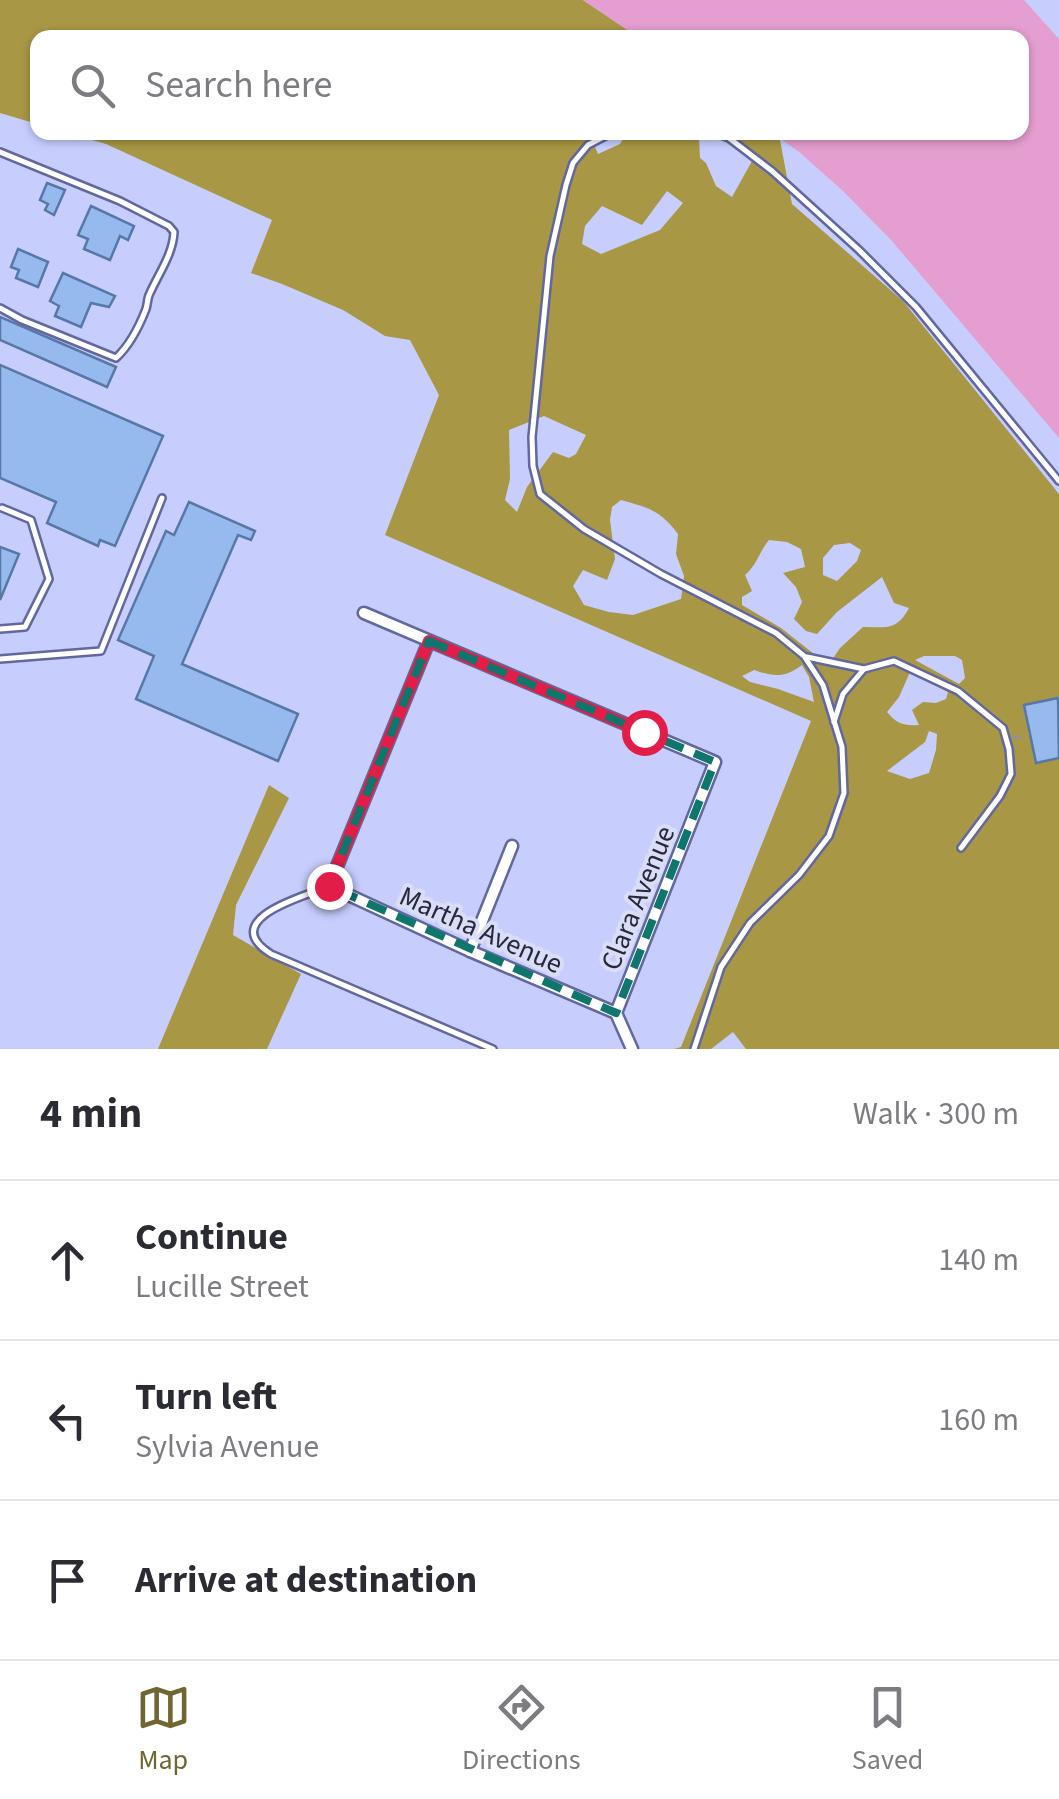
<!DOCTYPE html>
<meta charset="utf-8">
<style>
:root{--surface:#fff;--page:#f7f7f7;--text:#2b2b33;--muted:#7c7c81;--line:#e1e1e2;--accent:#706632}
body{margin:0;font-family:"Source Sans 3",sans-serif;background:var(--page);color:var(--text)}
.stop{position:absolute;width:30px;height:30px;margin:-22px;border:8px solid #e11d48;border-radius:50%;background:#fff}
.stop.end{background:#e11d48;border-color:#fff;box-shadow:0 2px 10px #0008}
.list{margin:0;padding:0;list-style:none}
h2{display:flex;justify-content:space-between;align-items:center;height:130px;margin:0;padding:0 40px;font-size:42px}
h2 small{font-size:32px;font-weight:400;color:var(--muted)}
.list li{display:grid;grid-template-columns:65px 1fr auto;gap:30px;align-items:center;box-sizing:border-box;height:160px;padding:0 40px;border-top:2px solid var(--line)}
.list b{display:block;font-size:38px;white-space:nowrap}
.list p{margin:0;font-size:32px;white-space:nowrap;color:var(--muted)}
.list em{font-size:32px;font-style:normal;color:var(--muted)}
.icon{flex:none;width:55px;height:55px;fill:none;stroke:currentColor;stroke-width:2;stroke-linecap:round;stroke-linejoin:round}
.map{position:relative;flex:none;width:1059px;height:1049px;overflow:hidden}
.search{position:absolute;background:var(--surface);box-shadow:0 2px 8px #0004;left:30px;right:30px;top:30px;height:110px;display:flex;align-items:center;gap:25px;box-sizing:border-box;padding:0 35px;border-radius:20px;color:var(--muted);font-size:38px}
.sheet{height:610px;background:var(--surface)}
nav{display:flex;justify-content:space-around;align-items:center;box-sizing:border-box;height:140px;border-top:2px solid var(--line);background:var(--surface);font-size:28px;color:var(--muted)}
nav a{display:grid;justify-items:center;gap:5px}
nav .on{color:var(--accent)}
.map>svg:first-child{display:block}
.forest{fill:#a89745;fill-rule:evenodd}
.water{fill:#e49ecf}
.building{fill:#97baee;stroke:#5778a7;stroke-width:2.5}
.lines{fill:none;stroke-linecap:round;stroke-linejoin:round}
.service-casing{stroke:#62689d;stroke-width:10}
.minor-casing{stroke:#62689d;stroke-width:15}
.path{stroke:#888eb4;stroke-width:2.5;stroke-dasharray:8 8;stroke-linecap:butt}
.service{stroke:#fff;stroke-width:5}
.minor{stroke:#fff;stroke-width:10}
.route{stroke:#e11d48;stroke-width:12}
.marked{fill:none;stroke:#0f766e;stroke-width:8;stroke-dasharray:20 12;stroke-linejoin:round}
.labels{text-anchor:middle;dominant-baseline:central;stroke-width:8;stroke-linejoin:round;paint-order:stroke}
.street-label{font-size:28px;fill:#25283e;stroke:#d9ddf6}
</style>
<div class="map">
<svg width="1059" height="1049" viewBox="0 0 1059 1049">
<rect width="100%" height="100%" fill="#c7cefe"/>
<g class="forest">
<path d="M0 0H583L638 37 38 38 37 124 0 113Z"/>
<path d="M589 132 598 154 620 144 626 133H693L699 137 700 158 706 163 716 186 732 197 752 161 720 138 703 133H771L780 140 792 204 903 301 1059 494V1049H746L733 1032 711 1049H674L681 1047 811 721 385 535 439 395 410 340 385 336 343 310 282 284 251 273 272 220 106 144 67 133ZM667 191 683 203 660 230 601 254 582 244 585 226 602 206 642 225ZM544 416 586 435 576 454 569 458 553 452 527 487 517 512 505 500 510 479 509 430ZM621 500C649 508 660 510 678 534L676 554 684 576 681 599 633 615 609 612 584 605 573 586 583 570 607 580 615 559 610 520 612 507ZM769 540 787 542 801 549 805 567 783 573 796 587 802 602 794 619 806 631 817 634 837 612 882 577 894 603 909 608C897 631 886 627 863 627L840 648 832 660 814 654 781 628 742 605V597L752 591 745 575C757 565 759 552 769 540ZM850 543 861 550 857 561 837 581 823 575V558L834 545ZM924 656H955L962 660 965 678 959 684 915 660ZM802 665 809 677 814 702 778 689 750 682 742 676 754 670C774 677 785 678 802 665ZM910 672 948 692 946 699 936 703 923 702 912 710 919 725C904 726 897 724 887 712L899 697ZM929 731 937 734 936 750 929 773 910 779 887 771 925 742Z"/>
<path d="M269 785 289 798 236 905 233 935 301 974 267 1049H158Z"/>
</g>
<path class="water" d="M583 0H1024L1059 39V438L892 241 843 191 798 151 772 133 1022 132V38L638 37Z"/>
<g class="building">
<path d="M47 183 65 190 54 215 45 210 48 204 40 200Z"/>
<path d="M91 206 134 226 128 240 120 236 110 260 84 249 88 239 78 235Z"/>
<path d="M18 249 48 262 38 287 16 278 19 270 11 267Z"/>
<path d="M63 273 115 296 109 307 91 303 81 327 55 316 59 306 50 301Z"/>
<path d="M0 317 116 367 107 387 0 340Z"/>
<path d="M0 365 163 436 115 546 100 540 98 546 47 523 56 502 0 478Z"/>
<path d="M189 502 255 531 251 540 238 535 182 664 298 714 278 761 136 699 154 656 118 640 166 531 174 535Z"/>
<path d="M0 547 19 554 0 600Z"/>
<path d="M1058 698 1059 758 1036 763 1024 705Z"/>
</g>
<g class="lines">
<g class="service-casing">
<g id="service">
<path d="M613 132 588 145 573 163 566 185 550 256 532 437 533 466 540 494 584 529 661 574 776 633 804 656 823 685 842 747 844 793 829 836 799 875 750 923 721 967 694 1049"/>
<path d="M714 132 729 138 772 171 859 250 916 307 1059 481"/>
<path d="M0 152 120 201 169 226 174 232C173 254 159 273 150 293 147 298 148 303 146 309 139 327 130 345 116 358L22 320 0 308"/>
<path d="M0 629 25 627 49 579 31 520 2 508"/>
<path d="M807 657 864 669 894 661 958 691 1003 728 1009 749 1011 774 1000 796 961 848"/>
<path d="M0 659 101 651 162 498"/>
<path d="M834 722 843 694 864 669"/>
<path d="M328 887C303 896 217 920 271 954L493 1049"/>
</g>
</g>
<g class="minor-casing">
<g id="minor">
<path d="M364 613 715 762 616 1013 632 1049"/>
<path d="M429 641 329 886 470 951 616 1013"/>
<path d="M470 951 512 846"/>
</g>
</g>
<path class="path" d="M1013 738 1029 733"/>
<use href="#service" class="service"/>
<use href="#minor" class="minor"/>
</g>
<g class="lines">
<path class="route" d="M329 886 429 641 644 732"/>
</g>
<path class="marked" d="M429 641 715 762 616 1013 329 886Z"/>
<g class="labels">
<g class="street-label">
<text transform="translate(638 898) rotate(-68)">Clara Avenue</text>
<text transform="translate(481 930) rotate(24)">Martha Avenue</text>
</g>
</g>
</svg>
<div class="stop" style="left:644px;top:732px"></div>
<div class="stop end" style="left:329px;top:886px"></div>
<div class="search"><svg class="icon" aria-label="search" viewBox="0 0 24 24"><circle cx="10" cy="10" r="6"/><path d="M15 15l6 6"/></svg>Search here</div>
</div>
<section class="sheet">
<h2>4 min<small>Walk · 300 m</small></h2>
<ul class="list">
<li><svg class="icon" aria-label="ahead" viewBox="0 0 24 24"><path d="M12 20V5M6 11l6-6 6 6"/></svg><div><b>Continue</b><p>Lucille Street</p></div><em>140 m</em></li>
<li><svg class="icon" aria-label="left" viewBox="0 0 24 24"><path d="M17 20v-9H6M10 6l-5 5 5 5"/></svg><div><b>Turn left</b><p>Sylvia Avenue</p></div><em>160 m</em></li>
<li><svg class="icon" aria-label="arrive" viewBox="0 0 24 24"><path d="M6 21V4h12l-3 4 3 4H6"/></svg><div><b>Arrive at destination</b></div></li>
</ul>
</section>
<nav>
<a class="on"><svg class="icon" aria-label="map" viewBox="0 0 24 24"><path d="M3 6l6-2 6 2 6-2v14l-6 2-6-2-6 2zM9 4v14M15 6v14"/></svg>Map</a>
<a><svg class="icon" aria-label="directions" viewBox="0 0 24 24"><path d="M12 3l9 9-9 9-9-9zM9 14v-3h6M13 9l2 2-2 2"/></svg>Directions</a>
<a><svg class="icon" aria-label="saved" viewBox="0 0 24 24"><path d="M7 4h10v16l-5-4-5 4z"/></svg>Saved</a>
</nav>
